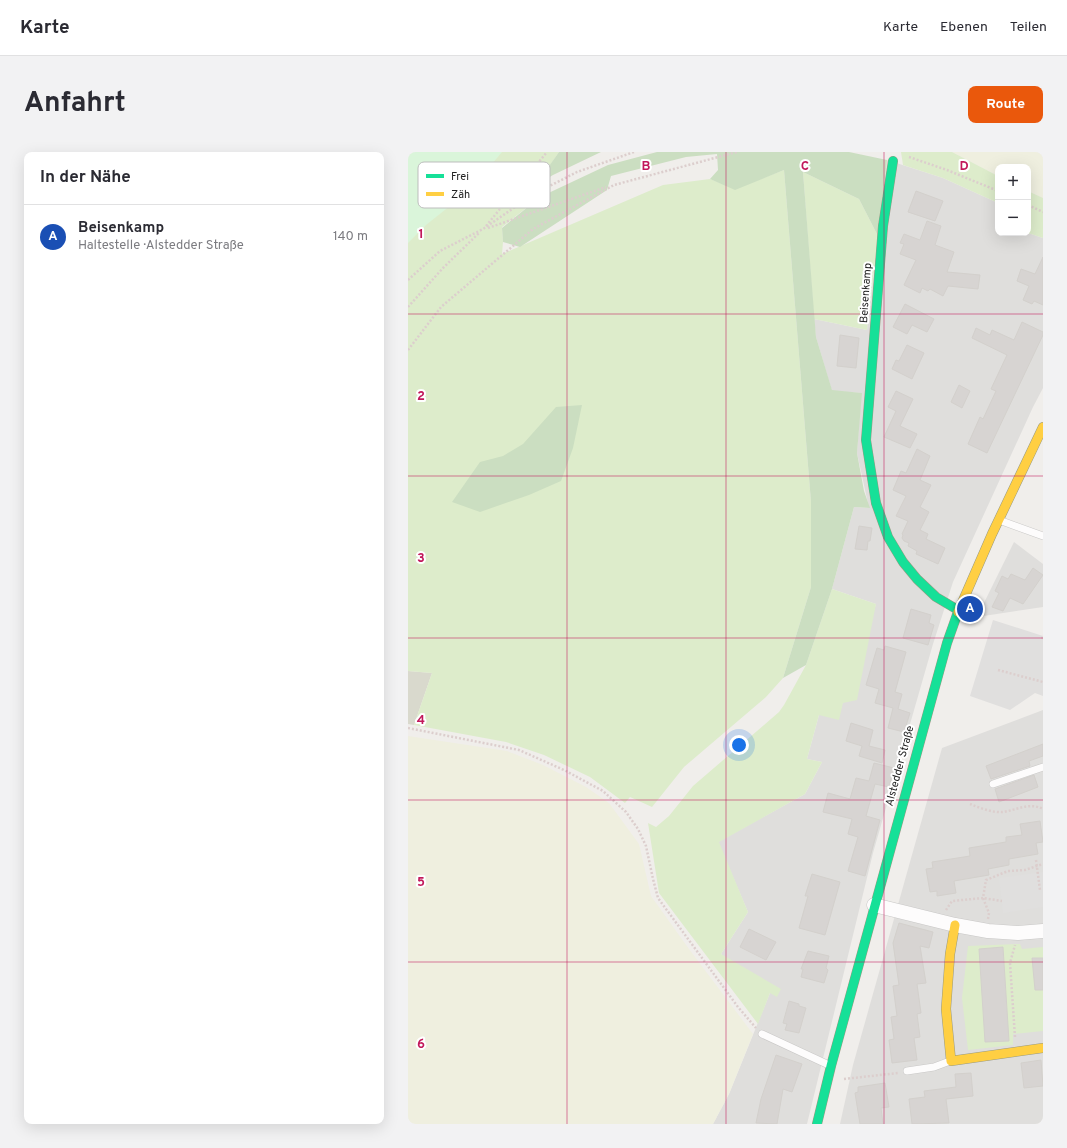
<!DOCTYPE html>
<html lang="de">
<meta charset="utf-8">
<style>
:root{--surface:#fff;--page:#f2f2f3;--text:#2b2b33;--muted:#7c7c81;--line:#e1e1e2;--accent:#ea580c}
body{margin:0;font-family:Overpass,sans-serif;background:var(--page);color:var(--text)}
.controls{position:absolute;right:12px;top:12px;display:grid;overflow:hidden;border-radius:8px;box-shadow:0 4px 16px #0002}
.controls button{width:36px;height:36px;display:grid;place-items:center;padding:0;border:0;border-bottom:1px solid var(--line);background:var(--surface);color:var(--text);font:20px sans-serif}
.you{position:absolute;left:331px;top:593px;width:14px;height:14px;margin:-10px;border:3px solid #fff;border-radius:50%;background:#1a73e8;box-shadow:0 0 0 6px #1a73e833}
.badge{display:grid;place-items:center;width:26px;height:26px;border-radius:50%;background:var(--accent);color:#fff;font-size:13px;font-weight:700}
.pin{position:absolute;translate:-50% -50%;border:2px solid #fff;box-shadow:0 1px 4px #0006}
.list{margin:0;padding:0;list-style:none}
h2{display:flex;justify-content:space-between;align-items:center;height:52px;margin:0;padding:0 16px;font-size:17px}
h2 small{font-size:13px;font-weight:400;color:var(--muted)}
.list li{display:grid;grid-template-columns:26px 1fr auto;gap:12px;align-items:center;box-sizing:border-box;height:64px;padding:0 16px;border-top:1px solid var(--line)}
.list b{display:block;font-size:15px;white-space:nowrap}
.list p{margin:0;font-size:13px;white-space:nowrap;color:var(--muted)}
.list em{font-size:13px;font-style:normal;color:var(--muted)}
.map{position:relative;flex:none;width:635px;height:972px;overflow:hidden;border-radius:8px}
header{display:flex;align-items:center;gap:24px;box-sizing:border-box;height:56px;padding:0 20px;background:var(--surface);border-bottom:1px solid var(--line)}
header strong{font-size:19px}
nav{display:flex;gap:22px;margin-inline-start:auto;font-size:14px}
.intro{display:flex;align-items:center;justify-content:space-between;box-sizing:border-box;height:96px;padding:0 24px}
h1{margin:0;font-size:28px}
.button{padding:10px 18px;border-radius:8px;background:var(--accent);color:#fff;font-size:14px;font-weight:700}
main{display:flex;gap:24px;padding:0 24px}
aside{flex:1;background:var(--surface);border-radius:8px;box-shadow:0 4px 16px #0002}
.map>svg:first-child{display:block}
.residential{fill:#dfdedc}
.construction{fill:#d9d9cd}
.farmland{fill:#efefdf}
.grass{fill:#ddeccb}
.forest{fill:#cbdec1}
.park{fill:#daf5da}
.parking{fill:#e0dfde}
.building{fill:#d7d4d2;stroke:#d3d0cc}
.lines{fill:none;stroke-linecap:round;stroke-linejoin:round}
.lane-casing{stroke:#c9c8c7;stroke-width:8}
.street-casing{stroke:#c9c8c7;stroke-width:15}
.fast-casing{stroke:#999a82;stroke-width:10}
.slow-casing{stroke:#999a82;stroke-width:10}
.path{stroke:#dccecd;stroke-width:2.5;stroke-dasharray:2 2;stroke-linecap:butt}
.lane{stroke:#fdfcfc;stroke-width:7}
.street{stroke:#fdfcfc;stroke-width:14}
.fast{stroke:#16e098;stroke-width:9}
.slow{stroke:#ffcf43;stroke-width:9}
.grid{fill:none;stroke:#c2185b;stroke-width:1;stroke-opacity:0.55}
.labels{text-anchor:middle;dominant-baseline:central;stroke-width:4;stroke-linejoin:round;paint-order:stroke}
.street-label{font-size:11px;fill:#222;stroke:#fff}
.key{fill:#fff;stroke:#bdbdbd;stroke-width:1}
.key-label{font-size:11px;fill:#222}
.grid-label{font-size:13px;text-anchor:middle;font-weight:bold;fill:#c2185b;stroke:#fff;stroke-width:4;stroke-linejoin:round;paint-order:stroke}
</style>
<header>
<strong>Karte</strong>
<nav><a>Karte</a><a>Ebenen</a><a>Teilen</a></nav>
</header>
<div class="intro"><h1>Anfahrt</h1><a class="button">Route</a></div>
<main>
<aside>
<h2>In der Nähe<small></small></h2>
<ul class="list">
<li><span class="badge" style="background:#1a4fb4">A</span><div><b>Beisenkamp</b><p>Haltestelle · Alstedder Straße</p></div><em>140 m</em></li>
</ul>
</aside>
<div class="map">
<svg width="635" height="972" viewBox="0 0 635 972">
<rect width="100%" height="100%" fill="#f0eeeb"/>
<g class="residential">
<path d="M479 8 535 26 590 51V81H620L635 86V236L625 255 545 430 525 492 465 701 399 972H305L321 942 362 841 313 802 340 760 310 690 397 642 414 610 399 607 411 563 435 551 468 452 424 437 446 355 461 356 449 301 453 241 424 239 408 185 406 167 459 178Z"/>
<path d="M606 390 635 412V455L569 465Z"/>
<path d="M635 558V972H432L445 913 534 596Z"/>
</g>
<path class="construction" d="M0 519 24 521 6 573 0 572Z"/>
<g class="farmland">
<path d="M544 0H635V46L620 39V15H590V24Z"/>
<path d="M0 584 99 599 135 613 178 635 201 651 231 692 243 744 281 797 345 882 321 942 305 972H7L0 970Z"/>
</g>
<g class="grass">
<path d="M65 0H151L128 34 132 45 94 75 95 90 94 102 255 33 302 27 327 37 376 18 403 350V435L375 526 358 545 276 615 244 655 222 645 217 651 182 625 136 603 98 590 6 573 24 521 0 519V90Z"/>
<path d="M493 0H544L590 24V51L535 26 495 13Z"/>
<path d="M395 20 451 47 470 84 459 178 406 167Z"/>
<path d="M620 39 635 46V86L620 81Z"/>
<path d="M424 437 468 452 449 548 435 551 431 568 411 563 399 607 414 610 397 642 311 690 340 760 313 802 373 837 369 845 362 841 350 872 251 741 240 671 248 675 261 664 285 634 371 560 376 553 398 513Z"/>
<path d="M612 792 614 797 635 795V879L605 882V893L560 898 554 846 560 794Z"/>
</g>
<g class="forest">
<path d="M151 0H193L145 23 127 34Z"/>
<path d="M249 0H441L479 8 470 84 451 47 395 20 408 185 424 238 454 241 449 301 456 339 462 356 446 355 424 437 398 513 375 526 403 435V350L376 18 327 38 302 27 310 18 309 2 278 5 203 24 199 38 112 95 95 90 94 76 132 45 200 13Z"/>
<path d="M174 253 165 296 153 329 121 343 72 360 44 350 72 310 95 304 115 292 148 255Z"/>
</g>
<path class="park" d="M0 0H94L62 38 18 73 0 91Z"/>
<g class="parking">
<path d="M585 468 635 484V544L627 541 602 558 562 544Z"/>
<path d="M635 720V755L595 761 591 726Z"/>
</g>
<g class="building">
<path d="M508 39 535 49 527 69 500 60Z"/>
<path d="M519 69 533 74 527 93 546 100 539 120 572 123 570 137 540 134 535 144 522 137 520 139 514 136 512 141 496 133 508 108 492 102 496 92 492 91 496 82 512 88Z"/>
<path d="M635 105V153L626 149 624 152 615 148 621 134 609 129 613 117 627 122Z"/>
<path d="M497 152 526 167 519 180 504 173 499 182 485 175Z"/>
<path d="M614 170 635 180V183L579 301 560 292 572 265 575 267 588 239 583 237 599 203 564 186 568 176 582 183 584 178 606 188Z"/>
<path d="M432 183 451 186 448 216 429 214Z"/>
<path d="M499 193 516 201 504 227 484 217 488 208 491 209Z"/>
<path d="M551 233 562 239 554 256 543 250Z"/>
<path d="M488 239 505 247 492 274 509 282 502 296 476 285 488 259 480 255Z"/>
<path d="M509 297 522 304 512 328 523 333 512 355 521 360 512 378 520 382 518 387 537 396 530 412 508 402 509 399 500 394 501 391 496 389 494 386 495 383 494 382 500 369 488 364 498 344 485 338 493 319 498 321Z"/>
<path d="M451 374 464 376 462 389H460L459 398 447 397Z"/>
<path d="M625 416 635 423 615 452 602 446 595 459 584 455 591 441 587 439 594 424 600 427 603 422 617 428Z"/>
<path d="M503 457 523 463 521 471 526 473 520 493 495 486Z"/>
<path d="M477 494 498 500 487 540 494 542 490 557 502 561 496 580 480 576 485 556 467 551 471 537 458 533 469 496 476 498Z"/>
<path d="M443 571 465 578 461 594 477 598 474 611 451 604 454 594 438 589Z"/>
<path d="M635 592V604L621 609 622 614 583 627 578 614Z"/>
<path d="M466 611 486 616 481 635 467 632 458 664 472 668 457 724 440 719 450 685 440 682 444 667 415 660 420 641 442 647 448 626 461 629Z"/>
<path d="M626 623 630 635 591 650 587 637Z"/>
<path d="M632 669 635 690 628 691 630 702 601 707V713L580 717 581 723 546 729 548 741 529 744V739L522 740 518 717 525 716 524 710 562 704 561 696 598 690V685L614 683 612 672Z"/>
<path d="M404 722 432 730 417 783 391 776 400 744H397Z"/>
<path d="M491 771 525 780 521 796 512 794 518 831 509 832 513 861 509 862 512 885 506 886 509 908 484 911 481 888 486 887 483 865 489 864 485 834 491 833 485 791Z"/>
<path d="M341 777 368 790 358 808 332 795Z"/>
<path d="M595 795 601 889 577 890 571 797Z"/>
<path d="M400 799 421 804 418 816 420 818 416 831 393 825 395 817H393Z"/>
<path d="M624 806H635V838H627Z"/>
<path d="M381 849 391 852V854L398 856 391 881 377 878 379 872 375 871Z"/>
<path d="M368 903 394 912 384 940 375 937 369 972 348 971 353 947Z"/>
<path d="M633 908 635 934 616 936 613 911Z"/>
<path d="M563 921 565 944 538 947 541 971 504 972 501 947 517 945 516 939 548 935 547 922Z"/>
<path d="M477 931 481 955 473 956 475 972H452L447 941 450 940V935Z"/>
</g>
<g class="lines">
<g class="lane-casing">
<g id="lane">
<path d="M591 368 635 384"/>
<path d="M585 632 635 615"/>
<path d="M354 882 423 914"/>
<path d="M499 919 526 915 542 909"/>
</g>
</g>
<g class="street-casing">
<path id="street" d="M466 753 547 773 580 779 610 781 635 779"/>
</g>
<g class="fast-casing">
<g id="fast">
<path d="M485 9 475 74 458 288 468 351 480 385 495 410 509 427 528 445 550 458"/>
<path d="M409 972 423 914 539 491 550 460"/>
</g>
</g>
<g class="slow-casing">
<g id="slow">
<path d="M550 460 584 382 635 275"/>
<path d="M547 773 542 802 538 857 543 909 635 896"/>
</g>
</g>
<g class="path">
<path d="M501 5 539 18 590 39"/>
<path d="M620 53 635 60"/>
<path d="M78 74 139 0"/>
<path d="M80 76 198 35"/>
<path d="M0 128 32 99 75 77 126 42 169 20 226 0"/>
<path d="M0 155 35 116 72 80"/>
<path d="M0 198 33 155 125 77 206 33 329 0"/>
<path d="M634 487 635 483"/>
<path d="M590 518 635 530"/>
<path d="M0 576 111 598 156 618 195 639 218 660 230 677 238 694 245 727 250 746 330 855 348 876"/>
<path d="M562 652C572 656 585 661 595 660 609 658 621 650 635 657"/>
<path d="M628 708 632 738"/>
<path d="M538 758 544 749 575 746 578 728 600 719 617 718 635 712"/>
<path d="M580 767 581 761 575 746 594 749"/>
<path d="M607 885 602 811 607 793"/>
<path d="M436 927 490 921"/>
</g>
<use href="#lane" class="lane"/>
<use href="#street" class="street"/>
<use href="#fast" class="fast"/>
<use href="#slow" class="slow"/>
</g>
<path class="grid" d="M159 0V972M318 0V972M476 0V972M0 162H635M0 324H635M0 486H635M0 648H635M0 810H635"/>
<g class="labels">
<g class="street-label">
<text transform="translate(458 141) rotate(-86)">Beisenkamp</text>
<text transform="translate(492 614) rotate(-75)">Alstedder Straße</text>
</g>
</g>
<rect x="10" y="10" width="132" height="46" rx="6" class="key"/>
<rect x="18" y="22" width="18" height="4" fill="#16e098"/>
<rect x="18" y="40" width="18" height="4" fill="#ffcf43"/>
<g class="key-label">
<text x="43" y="28">Frei</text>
<text x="43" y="46">Zäh</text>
</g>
<g class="grid-label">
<text x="238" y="18">B</text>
<text x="397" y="18">C</text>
<text x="556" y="18">D</text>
<text x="13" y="86">1</text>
<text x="13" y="248">2</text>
<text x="13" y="410">3</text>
<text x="13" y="572">4</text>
<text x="13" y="734">5</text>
<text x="13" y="896">6</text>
</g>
</svg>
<div class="controls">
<button>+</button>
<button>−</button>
</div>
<div class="you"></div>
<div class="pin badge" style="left:562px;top:457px;background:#1a4fb4">A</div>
</div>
</main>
